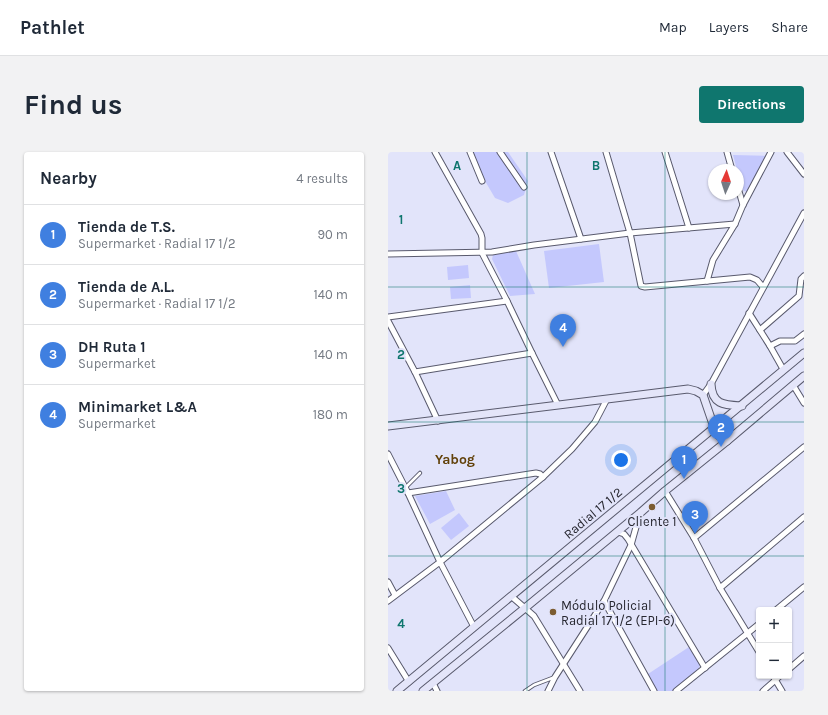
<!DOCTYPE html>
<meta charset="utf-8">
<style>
:root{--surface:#fff;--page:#f2f2f3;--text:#1f2937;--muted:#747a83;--line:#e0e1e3;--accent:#0f766e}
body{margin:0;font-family:Karla,sans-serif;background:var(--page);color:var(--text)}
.controls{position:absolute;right:12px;bottom:12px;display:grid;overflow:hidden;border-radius:4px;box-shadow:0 1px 3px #0004}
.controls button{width:36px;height:36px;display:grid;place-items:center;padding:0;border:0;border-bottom:1px solid var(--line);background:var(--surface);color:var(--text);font:20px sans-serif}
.compass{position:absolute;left:320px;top:12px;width:36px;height:36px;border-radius:50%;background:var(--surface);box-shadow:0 1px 3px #0004;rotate:3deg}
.you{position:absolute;left:233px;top:308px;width:14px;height:14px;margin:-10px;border:3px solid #fff;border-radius:50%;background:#1a73e8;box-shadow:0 0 0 6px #1a73e833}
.badge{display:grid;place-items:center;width:26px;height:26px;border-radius:50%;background:var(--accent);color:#fff;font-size:13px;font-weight:700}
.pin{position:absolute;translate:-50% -33px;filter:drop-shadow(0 1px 2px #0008)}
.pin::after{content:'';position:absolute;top:21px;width:14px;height:12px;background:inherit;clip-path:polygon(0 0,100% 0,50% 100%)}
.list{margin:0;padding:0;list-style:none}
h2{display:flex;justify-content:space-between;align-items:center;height:52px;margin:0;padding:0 16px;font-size:17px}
h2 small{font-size:13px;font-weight:400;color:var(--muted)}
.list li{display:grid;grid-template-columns:26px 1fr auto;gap:12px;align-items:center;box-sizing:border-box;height:60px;padding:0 16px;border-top:1px solid var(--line)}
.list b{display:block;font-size:15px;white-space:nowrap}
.list p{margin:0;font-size:13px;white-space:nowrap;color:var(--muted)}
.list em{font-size:13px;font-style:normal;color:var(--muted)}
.map{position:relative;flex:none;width:416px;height:539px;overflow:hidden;border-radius:4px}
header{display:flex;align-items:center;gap:24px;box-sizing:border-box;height:56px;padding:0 20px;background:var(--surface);border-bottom:1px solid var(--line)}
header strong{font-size:19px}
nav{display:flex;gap:22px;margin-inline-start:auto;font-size:14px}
.intro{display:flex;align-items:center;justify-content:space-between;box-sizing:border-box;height:96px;padding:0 24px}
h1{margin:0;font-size:28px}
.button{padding:10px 18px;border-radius:4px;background:var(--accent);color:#fff;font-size:14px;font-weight:700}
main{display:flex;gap:24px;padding:0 24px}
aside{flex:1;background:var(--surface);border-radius:4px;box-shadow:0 1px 3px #0004}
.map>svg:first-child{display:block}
.green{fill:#c4c8fd}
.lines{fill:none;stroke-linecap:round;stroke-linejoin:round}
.lane-casing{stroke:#595a6d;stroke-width:4.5}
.street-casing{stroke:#595a6d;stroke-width:7}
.secondary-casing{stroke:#595a6d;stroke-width:9}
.lane{stroke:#fff;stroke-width:2.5}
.street{stroke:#fff;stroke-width:5}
.secondary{stroke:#e4e5f9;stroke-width:7}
.grid{fill:none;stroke:#0f766e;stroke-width:1;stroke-opacity:0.55}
.poi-dot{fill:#7c5c31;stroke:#e2e4fa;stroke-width:1.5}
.labels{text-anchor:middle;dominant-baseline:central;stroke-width:4;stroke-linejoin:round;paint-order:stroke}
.street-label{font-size:13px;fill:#272730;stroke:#e2e4fa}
.poi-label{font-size:13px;fill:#272730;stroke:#e2e4fa}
.neighbourhood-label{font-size:14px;font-weight:bold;fill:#614008;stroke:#e2e4fa}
.grid-label{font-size:13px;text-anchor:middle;font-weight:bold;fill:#0f766e;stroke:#e2e4fa;stroke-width:4;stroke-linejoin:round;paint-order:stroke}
</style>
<header>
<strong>Pathlet</strong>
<nav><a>Map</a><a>Layers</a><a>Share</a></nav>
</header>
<div class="intro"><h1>Find us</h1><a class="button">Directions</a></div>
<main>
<aside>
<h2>Nearby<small>4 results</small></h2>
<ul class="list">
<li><span class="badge" style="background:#3f7fe0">1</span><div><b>Tienda de T.S.</b><p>Supermarket · Radial 17 1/2</p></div><em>90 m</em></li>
<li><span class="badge" style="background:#3f7fe0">2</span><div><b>Tienda de A.L.</b><p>Supermarket · Radial 17 1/2</p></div><em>140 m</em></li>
<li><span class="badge" style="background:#3f7fe0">3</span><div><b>DH Ruta 1</b><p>Supermarket</p></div><em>140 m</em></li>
<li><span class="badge" style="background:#3f7fe0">4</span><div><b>Minimarket L&amp;A</b><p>Supermarket</p></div><em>180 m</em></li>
</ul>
</aside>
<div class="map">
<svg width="416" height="539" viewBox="0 0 416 539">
<rect width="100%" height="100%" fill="#e2e4fa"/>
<g class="green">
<path d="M80 0H120L140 29 136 43 120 51 107 46Z"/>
<path d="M345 3 381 4 361 39C358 40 357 40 355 38L350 22V18H349Z"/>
<path d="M211 92 216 130 161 136 156 99Z"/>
<path d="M128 99 147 142 122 144 104 107 105 103Z"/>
<path d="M80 113 81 126 60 128 59 115Z"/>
<path d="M82 133 83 146 63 147 62 135Z"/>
<path d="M58 339 67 358 42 372 27 344Z"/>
<path d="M71 361 81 374 63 388 53 376Z"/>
<path d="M301 495 311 510 312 513 310 519 289 537 285 539H269L260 522Z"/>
</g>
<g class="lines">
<g class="lane-casing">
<g id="lane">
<path d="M18 335 32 321"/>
<path d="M137 539 146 533 167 525"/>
</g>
</g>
<g class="street-casing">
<g id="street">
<path d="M47 0 93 82 94 86V101L119 149 144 201 170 253"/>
<path d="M82 0 94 29"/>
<path d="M112 0 136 35"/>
<path d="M163 0 193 87"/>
<path d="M218 0 242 81 253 134 257 135 362 125 369 128 375 135"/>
<path d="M277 0 301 76"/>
<path d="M339 0 344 18"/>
<path d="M399 0 416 22"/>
<path d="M350 36 355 53"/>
<path d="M0 102 104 100 146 93 242 81 347 72"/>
<path d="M319 129 325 108 347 72 355 53 383 0"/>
<path d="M361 161 382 194 395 217"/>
<path d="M0 165 119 149"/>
<path d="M0 169 27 220 50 269"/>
<path d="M372 178 411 144 413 127 416 124"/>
<path d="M382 194 392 189H407L416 182"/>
<path d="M27 220 144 201"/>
<path d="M405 233 416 251"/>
<path d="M315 243 323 232 416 61"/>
<path d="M0 302 20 341 52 410 86 475"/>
<path d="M277 339 306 386 332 436 371 500"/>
<path d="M20 341 148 321 152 322 155 325"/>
<path d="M230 380 236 382 240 387 317 516"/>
<path d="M306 386 416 295"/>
<path d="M0 430 7 443"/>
<path d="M332 436 416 365"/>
<path d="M123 444 146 464 192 539"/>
<path d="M0 449 52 410 155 325 184 297 207 270 219 247"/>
<path d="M216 449 266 539"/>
<path d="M388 458 416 435"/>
<path d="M0 496 21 530"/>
<path d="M401 517 416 504"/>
<path d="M385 524 394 539"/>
<path d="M45 531 49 539"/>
<path d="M160 539 167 525 216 449 243 393 252 361"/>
<path d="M288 539 371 472"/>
<path d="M375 539 392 524"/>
</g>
</g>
<g class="secondary-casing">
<g id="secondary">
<path d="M323 232C324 253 336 253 354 254"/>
<path d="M0 274 300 237 308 239 315 243 327 278 330 283 339 289"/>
<path d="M9 539 416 201"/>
<path d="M35 539 137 456 252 361 277 339 339 289 416 224"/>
</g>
</g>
<use href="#lane" class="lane"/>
<use href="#street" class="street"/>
<use href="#secondary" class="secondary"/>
</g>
<path class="grid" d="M139 0V539M277 0V539M0 135H416M0 270H416M0 404H416"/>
<g class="poi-dot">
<circle cx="264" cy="355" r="4"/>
<circle cx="165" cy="460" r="4"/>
</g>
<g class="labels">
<g class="street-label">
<text transform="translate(205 361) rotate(-40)">Radial 17 1/2</text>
</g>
<g class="poi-label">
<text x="264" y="369">Cliente 1</text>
<text x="173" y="453" text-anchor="start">Módulo Policial<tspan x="173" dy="15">Radial 17 1/2 (EPI-6)</tspan></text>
</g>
<g class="neighbourhood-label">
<text x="67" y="307">Yabog</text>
</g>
</g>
<g class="grid-label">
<text x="69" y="18">A</text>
<text x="208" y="18">B</text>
<text x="13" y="72">1</text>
<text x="13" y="207">2</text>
<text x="13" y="341">3</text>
<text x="13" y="476">4</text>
</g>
</svg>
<div class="controls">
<button>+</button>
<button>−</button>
</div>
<svg class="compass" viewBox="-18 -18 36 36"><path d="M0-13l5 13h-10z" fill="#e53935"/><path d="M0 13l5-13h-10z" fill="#747a83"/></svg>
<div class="you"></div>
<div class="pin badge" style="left:296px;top:327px;background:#3f7fe0">1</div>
<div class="pin badge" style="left:333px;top:295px;background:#3f7fe0">2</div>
<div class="pin badge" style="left:307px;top:382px;background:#3f7fe0">3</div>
<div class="pin badge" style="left:175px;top:195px;background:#3f7fe0">4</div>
</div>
</main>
